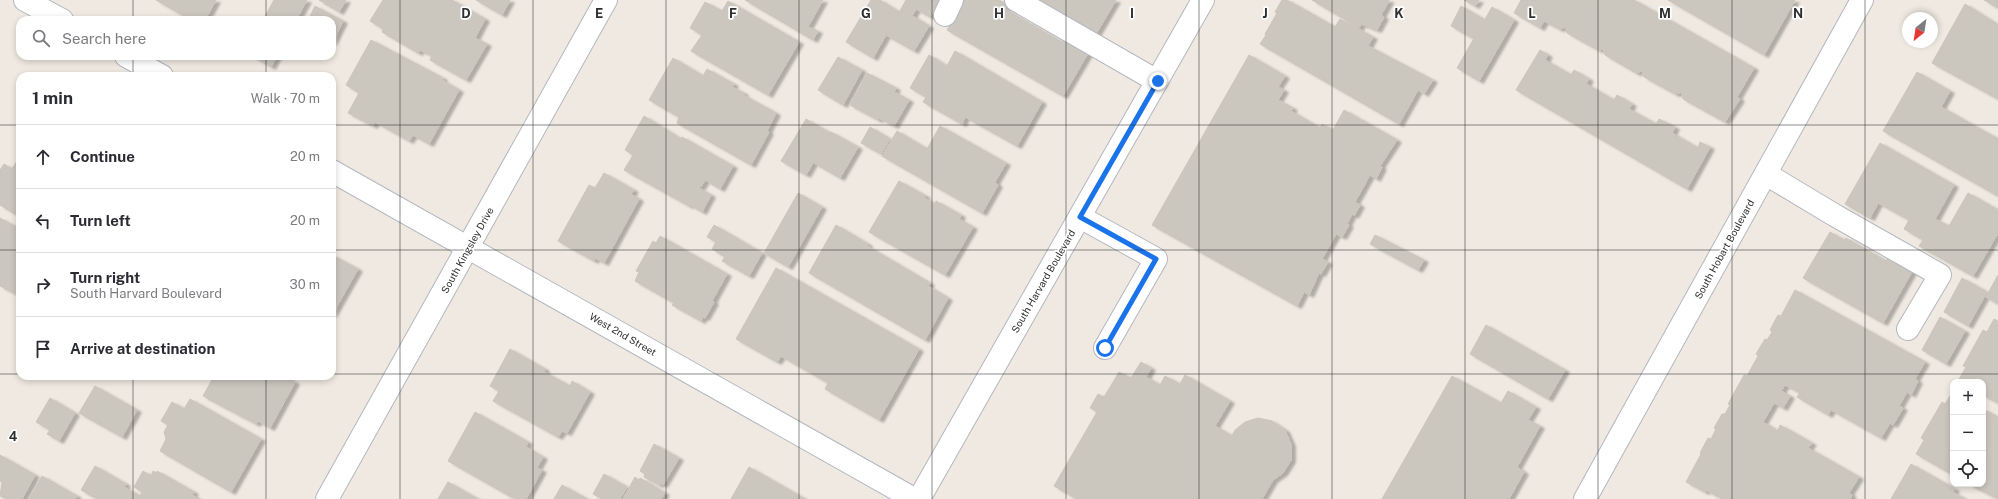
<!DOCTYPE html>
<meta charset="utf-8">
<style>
:root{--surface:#fff;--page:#f2f2f3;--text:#2b2b33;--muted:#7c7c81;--line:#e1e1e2}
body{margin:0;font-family:"Public Sans",sans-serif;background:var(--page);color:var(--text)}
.controls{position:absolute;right:12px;bottom:12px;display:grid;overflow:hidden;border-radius:8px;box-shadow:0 2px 6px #0003}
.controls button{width:36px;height:36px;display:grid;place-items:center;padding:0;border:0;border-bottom:1px solid var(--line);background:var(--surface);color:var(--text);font:20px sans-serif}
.compass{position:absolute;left:1902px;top:12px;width:36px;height:36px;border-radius:50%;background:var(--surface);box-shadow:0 2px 6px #0003;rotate:210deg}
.stop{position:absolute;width:12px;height:12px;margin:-9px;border:3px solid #1a73e8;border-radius:50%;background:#fff}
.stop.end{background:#1a73e8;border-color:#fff;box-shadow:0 1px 4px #0008}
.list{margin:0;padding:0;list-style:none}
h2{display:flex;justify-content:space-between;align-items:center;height:52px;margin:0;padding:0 16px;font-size:17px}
h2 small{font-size:13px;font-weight:400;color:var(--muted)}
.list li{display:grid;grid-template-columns:26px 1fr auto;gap:12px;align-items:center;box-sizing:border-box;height:64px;padding:0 16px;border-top:1px solid var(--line)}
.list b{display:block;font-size:15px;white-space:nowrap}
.list p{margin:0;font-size:13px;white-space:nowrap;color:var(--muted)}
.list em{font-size:13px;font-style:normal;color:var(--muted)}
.icon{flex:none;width:22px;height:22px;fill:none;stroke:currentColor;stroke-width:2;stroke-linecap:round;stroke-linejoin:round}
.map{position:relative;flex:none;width:1998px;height:499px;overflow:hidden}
.search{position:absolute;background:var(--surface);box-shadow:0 2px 6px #0003;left:16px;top:16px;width:320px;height:44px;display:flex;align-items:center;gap:10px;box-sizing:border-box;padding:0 14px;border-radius:12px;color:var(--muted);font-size:15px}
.panel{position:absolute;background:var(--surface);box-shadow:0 2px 6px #0003;left:16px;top:72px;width:320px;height:308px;border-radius:12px}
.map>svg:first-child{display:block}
.building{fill:#cbc7bf;stroke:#cbc5ba;filter:url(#shadow)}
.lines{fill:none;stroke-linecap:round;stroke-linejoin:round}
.minor-casing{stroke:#b4b7c1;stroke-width:24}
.minor{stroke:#fff;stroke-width:22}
.route{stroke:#1a73e8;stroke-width:5}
.grid{fill:none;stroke:#2e2e2e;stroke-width:1;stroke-opacity:0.55}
.labels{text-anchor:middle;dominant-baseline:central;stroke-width:3.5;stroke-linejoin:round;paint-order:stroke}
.street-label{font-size:10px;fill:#2e2e2e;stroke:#fff}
.grid-label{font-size:13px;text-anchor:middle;font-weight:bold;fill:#2e2e2e;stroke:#fff;stroke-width:3.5;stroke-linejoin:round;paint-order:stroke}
</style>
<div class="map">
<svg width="1998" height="499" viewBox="0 0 1998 499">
<defs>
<filter id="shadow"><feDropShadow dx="4.5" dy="2.5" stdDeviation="1" flood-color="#0004"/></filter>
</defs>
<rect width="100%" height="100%" fill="#efe9e1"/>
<g class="building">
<path d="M156 0H216L205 20H191Z"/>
<path d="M274 0H307L296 20H263Z"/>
<path d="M319 0H346L339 12Z"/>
<path d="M383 0H452L485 19 475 38 487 44 466 80 430 60 432 56 420 50 418 53 382 32 383 29 370 21Z"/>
<path d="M476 0H510L502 15Z"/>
<path d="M745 0H823L808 27 818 31 813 40Z"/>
<path d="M871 0H880L899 12 873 58 846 42Z"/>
<path d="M906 0H940L930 17 916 9 912 16 901 9Z"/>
<path d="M964 0H999L1007 5 1005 9 1062 42 1065 37 1090 50 1063 96 947 30Z"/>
<path d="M1037 0H1116L1096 34Z"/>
<path d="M1282 0H1287L1335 27 1340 19 1373 37 1368 46 1433 80 1424 94 1418 90 1399 124 1260 44 1266 35 1265 34 1277 13 1275 12Z"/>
<path d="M1312 0H1389V1L1381 15 1384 17 1377 30 1361 24 1359 28Z"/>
<path d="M1464 0H1479L1475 6Z"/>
<path d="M1521 0H1634L1754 68 1737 97 1740 99 1725 122 1683 99 1682 92 1675 94 1644 77 1642 71 1636 73 1605 55 1604 49 1598 50 1567 33 1566 27 1559 29 1544 21 1540 28 1514 13Z"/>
<path d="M1668 0H1795L1764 55Z"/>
<path d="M1984 0H1998V8Z"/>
<path d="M728 1 799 42 768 95 691 51 702 35 690 28 705 2 722 11Z"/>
<path d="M1965 4 1998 25V99L1932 63Z"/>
<path d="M315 6 343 21 332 43V20H308Z"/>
<path d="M1461 6 1485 20 1474 39 1451 26Z"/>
<path d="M1492 7 1514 20 1479 81 1457 68Z"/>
<path d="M901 9 929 26 914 51 886 35Z"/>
<path d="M371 40 443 78 442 80 459 90 429 144 413 135 409 141 375 122 373 126 348 113 359 93 346 85Z"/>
<path d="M1540 50 1548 55 1545 60 1571 75 1574 70 1589 79 1586 84 1614 100 1617 95 1632 104 1629 109 1656 124 1659 119 1675 127 1672 133 1698 148 1700 142 1710 147 1687 189 1516 90Z"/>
<path d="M955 51 1042 102 1017 146 965 117 962 124 923 102 926 97 910 88 929 55 947 66Z"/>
<path d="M1249 55 1285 76 1278 87 1284 90 1278 100 1293 108 1291 111 1320 128 1322 124 1333 130 1344 110 1397 140 1380 166 1382 167 1376 179 1370 175 1355 202 1360 205 1354 216 1352 214 1347 224 1349 225 1342 237 1336 234 1322 259 1328 262 1321 274 1319 273 1309 295 1304 292 1297 306 1152 225Z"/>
<path d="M252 56H277L271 67Z"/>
<path d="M838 57 862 70 843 105 818 90Z"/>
<path d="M673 58 703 76 707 69 734 84 732 87 744 93 743 95 776 113 767 131 769 132 751 165 677 123 679 117 649 100Z"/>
<path d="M1917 72 1950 91 1941 107 1998 139V196L1883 131Z"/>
<path d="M867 73 896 88 894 92 909 100 894 126 879 118 878 120 850 105Z"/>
<path d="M644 116 681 139 682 137 733 166 720 189 705 180 701 187 700 186 699 188 711 195 702 212 690 205 689 206 624 170 633 155 625 150Z"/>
<path d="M806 119 830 133 806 175 781 161Z"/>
<path d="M940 126 1006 163 995 182 998 185 982 213 882 156 897 131 927 149Z"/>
<path d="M870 127 890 139 881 154 861 143Z"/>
<path d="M831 132 858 147 840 178 814 163Z"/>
<path d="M1880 143 1954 185 1935 219 1949 226 1968 193 1998 210V233L1973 276 1919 246 1923 240 1904 229 1909 220 1878 203 1870 218 1845 204Z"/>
<path d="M20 156V217L0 205V170L4 164 12 169Z"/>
<path d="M604 173 634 190 631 194 639 199 604 263 595 258 594 261 558 241 589 185 595 188Z"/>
<path d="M899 181 926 196 924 198 935 204 936 201 961 215 959 219 973 227 945 275 869 232Z"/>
<path d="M798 193 822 207 788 267 764 253Z"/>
<path d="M0 218 18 228 17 231 20 233V296L0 286Z"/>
<path d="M714 225 762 253 749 276 722 261 725 257 712 249 716 242 707 237Z"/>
<path d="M836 225 868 244 867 246 930 283 928 286 948 298 925 340 809 273Z"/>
<path d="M1830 232 1844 240 1846 238 1886 261 1890 254 1914 268 1883 323 1803 278Z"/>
<path d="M1375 235 1424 260 1418 270 1370 244Z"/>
<path d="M660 236 727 274 712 301 714 302 705 318 703 317 701 321 672 305 674 303 635 281 639 272 636 271 653 241 656 243Z"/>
<path d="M332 255 358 269 332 315Z"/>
<path d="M776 268 919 349 879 420 825 389 828 383 781 356 777 362 736 339Z"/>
<path d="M1998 275V304L1986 297Z"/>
<path d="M1962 278 1987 292 1968 326 1944 312Z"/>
<path d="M1795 290 1925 362 1915 379 1918 381 1911 395 1907 392 1899 406 1903 408 1893 425 1890 423 1881 438 1831 410 1828 415 1797 397 1800 393 1785 385 1781 391 1790 396 1783 408 1774 403 1763 422 1778 431 1780 425 1812 443 1808 448 1859 477 1849 493 1852 495 1850 499H1722L1706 490 1705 492 1686 482 1701 454 1700 453 1708 438 1711 439 1716 429 1714 428 1722 414H1725L1730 405 1728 404 1744 375 1747 376 1758 356 1756 354 1765 339 1767 340 1772 332 1770 330 1778 315 1781 316Z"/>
<path d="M1940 317 1965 331 1946 364 1922 350Z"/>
<path d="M1994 319 1998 321V403L1983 395V382L1958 381 1966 367 1963 366 1983 330 1987 332Z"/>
<path d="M1486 325 1565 370 1548 399 1470 354Z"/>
<path d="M510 349 545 369 544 372 570 386 572 381 590 392 567 433 562 431 558 437 493 401 499 391 490 386Z"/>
<path d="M1141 362 1151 368 1146 377 1160 385 1165 376 1180 384 1185 375 1230 401 1215 426 1232 436 1235 430 1245 422 1258 418 1272 421 1285 430 1291 444V460L1283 473 1273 480 1262 499H1077L1054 486 1097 412 1090 408 1098 394 1104 397 1119 372 1131 378Z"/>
<path d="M209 376H284L295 382 270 428 258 421 256 424 203 396 213 378Z"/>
<path d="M1452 376 1501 403 1508 391 1536 407 1528 420 1540 426 1517 467 1524 472 1509 499H1382Z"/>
<path d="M95 386 137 410 122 437 79 413Z"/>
<path d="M1953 391V475L1916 454 1924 440 1921 438 1942 402 1945 404Z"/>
<path d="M50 398 75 413 59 441 47 434 50 430 36 422Z"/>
<path d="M190 399 261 439 231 492 160 451 166 439 164 432 168 425 161 421 172 402 184 409Z"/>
<path d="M1983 409 1998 417V499L1969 484H1983Z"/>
<path d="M475 412 528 442 526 447 543 457 537 468 542 470 526 499H515L448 461Z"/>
<path d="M654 444 679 458 663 485 660 483 659 485 644 477 645 474 640 471Z"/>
<path d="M0 455 35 475 22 499H6L0 496 2 482 0 481Z"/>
<path d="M1911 464 1955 489 1953 492 1965 499H1891Z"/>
<path d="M95 466 126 484 124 487 140 496 142 492 134 487 143 471 151 476 153 471 157 473V471L194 492 192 495 199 499H97L81 490Z"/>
<path d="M749 467 805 499H731Z"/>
<path d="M604 474 627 487 620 499H602L593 494Z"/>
<path d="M42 476 77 496 75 499H29Z"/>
<path d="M635 477 639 480 640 478 665 493 661 499H623Z"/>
<path d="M448 482 478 499H438Z"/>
<path d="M562 485 587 499H554Z"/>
</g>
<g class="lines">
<g class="minor-casing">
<g id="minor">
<path d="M25 0 62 20"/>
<path d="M1016 0 1157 81"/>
<path d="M945 15 952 0"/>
<path d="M126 56 162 76"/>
<path d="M332 171 914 499"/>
<path d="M1766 174 1836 216 1940 275 1908 329"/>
<path d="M1080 217 1156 259 1105 348"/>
<path d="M327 499 606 0"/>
<path d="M919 499 1203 0"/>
<path d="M1585 499 1862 0"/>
</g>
</g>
<use href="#minor" class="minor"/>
</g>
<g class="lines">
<path class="route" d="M1105 348 1156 259 1080 217 1158 81"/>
</g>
<path class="grid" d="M133 0V20M266 0V20M400 0V499M533 0V499M666 0V499M799 0V499M932 0V499M1066 0V499M1199 0V499M1332 0V499M1465 0V499M1598 0V499M1732 0V499M1865 0V499M133 56V76M266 56V76M0 125H20M332 125H1998M0 250H20M332 250H1998M0 374H20M332 374H1998M133 376V499M266 376V499"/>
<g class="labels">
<g class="street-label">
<text transform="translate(1724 249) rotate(-61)">South Hobart Boulevard</text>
<text transform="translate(467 250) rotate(-61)">South Kingsley Drive</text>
<text transform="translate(1043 281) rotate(-60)">South Harvard Boulevard</text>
<text transform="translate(623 334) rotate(30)">West 2nd Street</text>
</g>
</g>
<g class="grid-label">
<text x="466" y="18">D</text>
<text x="599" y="18">E</text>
<text x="733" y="18">F</text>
<text x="866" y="18">G</text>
<text x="999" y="18">H</text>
<text x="1132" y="18">I</text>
<text x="1265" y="18">J</text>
<text x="1399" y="18">K</text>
<text x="1532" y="18">L</text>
<text x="1665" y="18">M</text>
<text x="1798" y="18">N</text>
<text x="13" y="441">4</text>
</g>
</svg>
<div class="controls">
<button>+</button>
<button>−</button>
<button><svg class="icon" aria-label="locate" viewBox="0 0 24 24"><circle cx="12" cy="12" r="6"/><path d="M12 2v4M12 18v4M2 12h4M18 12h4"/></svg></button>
</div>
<svg class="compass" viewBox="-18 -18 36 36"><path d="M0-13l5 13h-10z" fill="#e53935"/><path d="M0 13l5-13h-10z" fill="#7c7c81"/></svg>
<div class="stop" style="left:1105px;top:348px"></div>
<div class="stop end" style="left:1158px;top:81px"></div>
<div class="search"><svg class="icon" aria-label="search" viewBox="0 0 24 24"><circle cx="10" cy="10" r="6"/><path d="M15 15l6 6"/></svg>Search here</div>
<section class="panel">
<h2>1 min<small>Walk · 70 m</small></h2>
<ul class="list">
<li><svg class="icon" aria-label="ahead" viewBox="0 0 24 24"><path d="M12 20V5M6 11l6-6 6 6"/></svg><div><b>Continue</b></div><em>20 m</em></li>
<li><svg class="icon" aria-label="left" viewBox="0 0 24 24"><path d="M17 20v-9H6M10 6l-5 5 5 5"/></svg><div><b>Turn left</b></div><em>20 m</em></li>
<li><svg class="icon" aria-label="right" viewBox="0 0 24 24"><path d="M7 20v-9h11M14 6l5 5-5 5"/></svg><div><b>Turn right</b><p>South Harvard Boulevard</p></div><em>30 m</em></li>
<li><svg class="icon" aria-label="arrive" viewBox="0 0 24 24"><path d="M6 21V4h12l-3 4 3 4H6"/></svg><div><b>Arrive at destination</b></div></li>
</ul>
</section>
</div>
